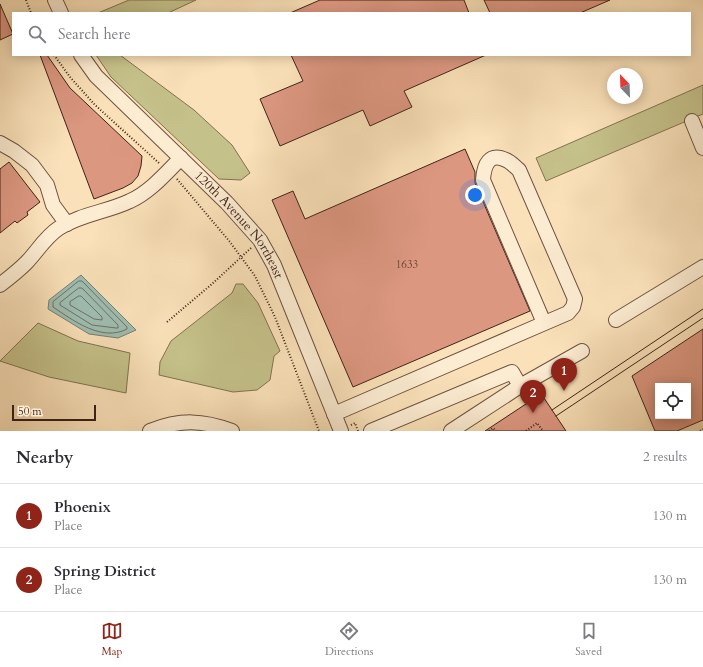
<!DOCTYPE html>
<style>
:root{--surface:#fff;--page:#f7f7f7;--text:#2b2b33;--muted:#7c7c81;--line:#e1e1e2;--accent:#8f2418}
body{margin:0;font-family:Cardo,serif;background:var(--page);color:var(--text)}
.controls{position:absolute;right:12px;bottom:12px;display:grid;overflow:hidden;border-radius:0px;box-shadow:0 2px 10px #0003}
.controls button{width:36px;height:36px;display:grid;place-items:center;padding:0;border:0;border-bottom:1px solid var(--line);background:var(--surface);color:var(--text);font:20px sans-serif}
.compass{position:absolute;left:607px;top:68px;width:36px;height:36px;border-radius:50%;background:var(--surface);box-shadow:0 2px 10px #0003;rotate:337deg}
.scale{position:absolute;left:12px;bottom:10px;width:84px;box-sizing:border-box;padding-left:4px;border:2px solid #402317;border-top:0;font-size:11px;line-height:14px;white-space:nowrap;color:#402317;-webkit-text-stroke:3px #fcecd2;paint-order:stroke}
.you{position:absolute;left:475px;top:195px;width:14px;height:14px;margin:-10px;border:3px solid #fff;border-radius:50%;background:#1a73e8;box-shadow:0 0 0 6px #1a73e833}
.badge{display:grid;place-items:center;width:26px;height:26px;border-radius:50%;background:var(--accent);color:#fff;font-size:13px;font-weight:700}
.pin{position:absolute;translate:-50% -33px;filter:drop-shadow(0 1px 2px #0008)}
.pin::after{content:'';position:absolute;top:21px;width:14px;height:12px;background:inherit;clip-path:polygon(0 0,100% 0,50% 100%)}
.list{margin:0;padding:0;list-style:none}
h2{display:flex;justify-content:space-between;align-items:center;height:52px;margin:0;padding:0 16px;font-size:17px}
h2 small{font-size:13px;font-weight:400;color:var(--muted)}
.list li{display:grid;grid-template-columns:26px 1fr auto;gap:12px;align-items:center;box-sizing:border-box;height:64px;padding:0 16px;border-top:1px solid var(--line)}
.list b{display:block;font-size:15px;white-space:nowrap}
.list p{margin:0;font-size:13px;white-space:nowrap;color:var(--muted)}
.list em{font-size:13px;font-style:normal;color:var(--muted)}
.icon{flex:none;width:22px;height:22px;fill:none;stroke:currentColor;stroke-width:2;stroke-linecap:round;stroke-linejoin:round}
.map{position:relative;flex:none;width:703px;height:431px;overflow:hidden}
.search{position:absolute;background:var(--surface);box-shadow:0 2px 10px #0003;left:12px;right:12px;top:12px;height:44px;display:flex;align-items:center;gap:10px;box-sizing:border-box;padding:0 14px;border-radius:0px;color:var(--muted);font-size:15px}
.sheet{height:180px;background:var(--surface)}
nav{display:flex;justify-content:space-around;align-items:center;box-sizing:border-box;height:56px;border-top:1px solid var(--line);background:var(--surface);font-size:11px;color:var(--muted)}
nav a{display:grid;justify-items:center;gap:2px}
nav .on{color:var(--accent)}
.map>svg:first-child{display:block}
.green{fill:#c5c18a;stroke:#827250}
.water{fill:#9ebdb1;stroke:#787f73}
.lines{fill:none;stroke-linecap:round;stroke-linejoin:round}
.shore{stroke:#6f7064;stroke-width:1}
.building{fill:#dc9781;stroke:#402317;fill-rule:evenodd}
.minor-casing{stroke:#6e5240;stroke-width:16}
.path{stroke:#402317;stroke-width:2;stroke-dasharray:1 2;stroke-linecap:butt}
.minor{stroke:#fcecd2;stroke-width:14}
.tram{stroke:#402317;stroke-width:1}
.labels{text-anchor:middle;dominant-baseline:central;stroke-width:3.5;stroke-linejoin:round;paint-order:stroke}
.number-label{font-size:11px;fill:#674032}
.street-label{font-size:13px;fill:#402317;stroke:#fcecd2}
</style>
<div class="map">
<svg width="703" height="431" viewBox="0 0 703 431">
<rect width="100%" height="100%" fill="#fae1b9"/>
<filter id="stains"><feTurbulence type="fractalNoise" baseFrequency=".005" numOctaves="4"/><feColorMatrix values="0 0 0 0 .2 0 0 0 0 .09 0 0 0 0 .02 0 0 0 .5 -.17"/></filter>
<radialGradient id="worn" r=".72"><stop offset=".6" stop-color="#630" stop-opacity="0"/><stop offset="1" stop-color="#630" stop-opacity=".3"/></radialGradient>
<g class="green">
<path d="M129 0H196L168 13H98Z"/>
<path d="M96 55H120L194 110 232 145 250 173 241 180 219 179 111 77Z"/>
<path d="M703 85V114L546 181 536 158Z"/>
<path d="M236 284H243L258 303 280 351 274 356 270 380 257 390 233 392 159 375 160 362 171 341 232 293Z"/>
<path d="M38 323 78 341 130 353 126 393 49 377 0 361Z"/>
</g>
<path class="water" d="M81 275 136 330 118 338 89 334 48 309 49 300Z"/>
<g class="lines">
<g class="shore">
<path d="M79 281H82L127 327V329C102 342 74 321 53 307V302Z"/>
<path d="M79 288H82L118 325V328H116L92 325 60 305V303Z"/>
<path d="M79 296H81L102 317V320L94 319 70 305V302Z"/>
</g>
</g>
<g class="building">
<path d="M320 0H464L469 13H290Z"/>
<path d="M484 0H610L580 13H490Z"/>
<path d="M0 4 13 34 0 40Z"/>
<path d="M40 55H47L70 88 142 156 141 166 138 176 132 183 123 188 94 199Z"/>
<path d="M291 55H486L404 91 412 107 370 126 363 110 280 146 260 99 303 81Z"/>
<path d="M465 149 475 172V183L530 311 353 387 272 200 293 191 305 219Z"/>
<path d="M9 162 40 202 27 212 28 215 17 223 15 221 0 233V169Z"/>
<path d="M703 329V420L677 431H655L632 376ZM658 386H688V416H658Z"/>
<path d="M544 398 566 431H485L532 400 534 404Z"/>
</g>
<g class="lines">
<g class="minor-casing">
<g id="minor">
<path d="M55 0 61 13"/>
<path id="s1" d="M81 55 96 76 227 203 260 240 274 265 341 431"/>
<path d="M692 121 703 148"/>
<path d="M0 143 14 151 32 165 47 185 53 205 67 224"/>
<path d="M0 285C9 278 18 271 26 263 37 252 45 237 59 228 81 214 107 212 130 201 150 192 166 173 181 158"/>
<path d="M616 320 703 267"/>
<path d="M520 386 582 351"/>
<path d="M334 414 568 313 573 307 575 299 519 170C515 167 511 162 506 160 489 152 484 165 483 180L544 323"/>
<path d="M150 431C180 419 203 420 232 431"/>
<path d="M371 431 512 372 520 386 451 431"/>
</g>
</g>
<g class="path">
<path d="M26 0 31 13"/>
<path d="M54 55 70 77 95 105 159 163"/>
<path d="M177 179 230 242 255 276 275 317 319 431"/>
<path d="M167 322 212 284 251 248"/>
<path d="M351 425 355 423 358 431"/>
<path d="M489 431 493 428 496 431"/>
<path d="M526 431 537 423 543 431"/>
<path d="M700 431 703 429"/>
</g>
<use href="#minor" class="minor"/>
<g class="tram">
<path d="M552 410 703 309"/>
<path d="M556 416 703 318"/>
</g>
</g>
<g class="labels">
<g class="number-label">
<text x="407" y="264">1633</text>
</g>
<g class="street-label">
<text stroke="none"><textPath href="#s1" startOffset="233">120th Avenue Northeast</textPath></text>
</g>
</g>
<rect width="100%" height="100%" filter="url(#stains)"/>
<rect width="100%" height="100%" fill="url(#worn)"/>
</svg>
<div class="controls">
<button><svg class="icon" aria-label="locate" viewBox="0 0 24 24"><circle cx="12" cy="12" r="6"/><path d="M12 2v4M12 18v4M2 12h4M18 12h4"/></svg></button>
</div>
<svg class="compass" viewBox="-18 -18 36 36"><path d="M0-13l5 13h-10z" fill="#e53935"/><path d="M0 13l5-13h-10z" fill="#7c7c81"/></svg>
<div class="scale">50 m</div>
<div class="you"></div>
<div class="pin badge" style="left:564px;top:391px">1</div>
<div class="pin badge" style="left:533px;top:413px">2</div>
<div class="search"><svg class="icon" aria-label="search" viewBox="0 0 24 24"><circle cx="10" cy="10" r="6"/><path d="M15 15l6 6"/></svg>Search here</div>
</div>
<section class="sheet">
<h2>Nearby<small>2 results</small></h2>
<ul class="list">
<li><span class="badge">1</span><div><b>Phoenix</b><p>Place</p></div><em>130 m</em></li>
<li><span class="badge">2</span><div><b>Spring District</b><p>Place</p></div><em>130 m</em></li>
</ul>
</section>
<nav>
<a class="on"><svg class="icon" aria-label="map" viewBox="0 0 24 24"><path d="M3 6l6-2 6 2 6-2v14l-6 2-6-2-6 2zM9 4v14M15 6v14"/></svg>Map</a>
<a><svg class="icon" aria-label="directions" viewBox="0 0 24 24"><path d="M12 3l9 9-9 9-9-9zM9 14v-3h6M13 9l2 2-2 2"/></svg>Directions</a>
<a><svg class="icon" aria-label="saved" viewBox="0 0 24 24"><path d="M7 4h10v16l-5-4-5 4z"/></svg>Saved</a>
</nav>
